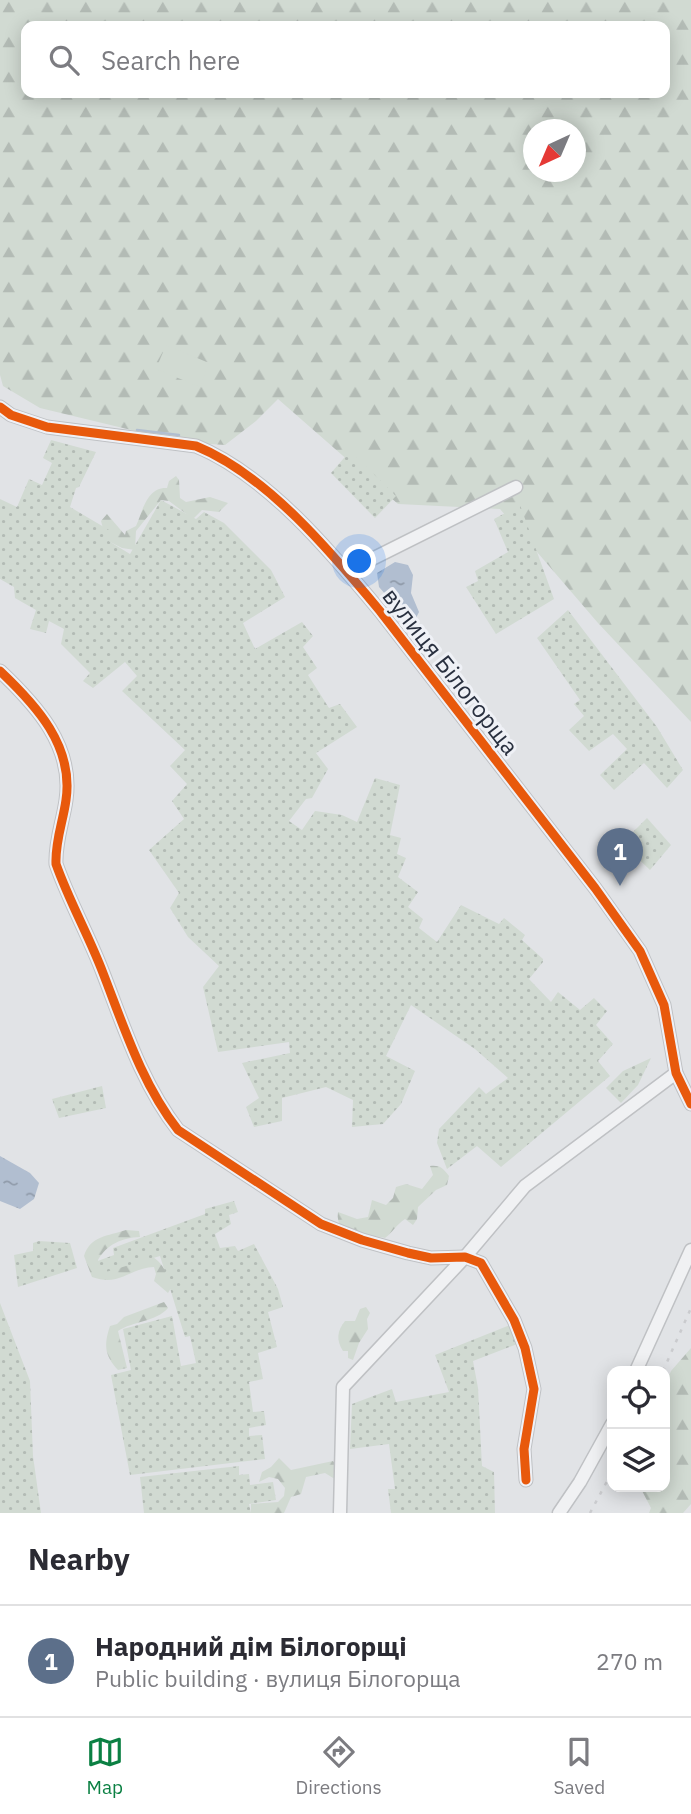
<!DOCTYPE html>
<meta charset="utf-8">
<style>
:root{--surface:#fff;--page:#f7f7f7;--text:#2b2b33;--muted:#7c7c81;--line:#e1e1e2;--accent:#0b8043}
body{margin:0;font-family:"IBM Plex Sans",sans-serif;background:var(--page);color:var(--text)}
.controls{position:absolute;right:21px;bottom:21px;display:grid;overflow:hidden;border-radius:14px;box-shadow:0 4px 18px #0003}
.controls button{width:63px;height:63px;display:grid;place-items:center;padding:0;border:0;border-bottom:2px solid var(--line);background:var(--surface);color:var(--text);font:35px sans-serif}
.compass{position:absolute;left:523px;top:119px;width:63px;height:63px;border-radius:50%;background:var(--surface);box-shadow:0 4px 18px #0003;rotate:224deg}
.you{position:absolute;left:360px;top:562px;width:24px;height:24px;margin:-18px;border:5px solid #fff;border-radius:50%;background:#1a73e8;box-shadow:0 0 0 10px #1a73e833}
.badge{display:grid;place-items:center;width:46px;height:46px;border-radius:50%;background:var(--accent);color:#fff;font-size:23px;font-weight:700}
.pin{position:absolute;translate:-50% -58px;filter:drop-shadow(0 2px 4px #0008)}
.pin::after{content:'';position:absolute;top:37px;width:24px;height:21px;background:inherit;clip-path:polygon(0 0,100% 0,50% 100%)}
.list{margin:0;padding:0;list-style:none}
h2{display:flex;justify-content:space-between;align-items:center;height:91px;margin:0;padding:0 28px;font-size:30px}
h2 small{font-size:23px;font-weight:400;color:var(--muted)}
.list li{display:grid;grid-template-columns:46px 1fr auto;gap:21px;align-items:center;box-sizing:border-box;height:112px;padding:0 28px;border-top:2px solid var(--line)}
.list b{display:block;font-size:26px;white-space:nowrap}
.list p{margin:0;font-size:23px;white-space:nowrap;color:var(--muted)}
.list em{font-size:23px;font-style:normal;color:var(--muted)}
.icon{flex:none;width:38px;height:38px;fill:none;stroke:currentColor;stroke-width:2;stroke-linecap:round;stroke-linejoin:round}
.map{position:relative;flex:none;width:691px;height:1513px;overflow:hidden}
.search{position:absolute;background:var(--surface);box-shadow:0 4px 18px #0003;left:21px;right:21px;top:21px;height:77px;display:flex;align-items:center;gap:18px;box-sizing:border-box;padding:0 24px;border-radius:14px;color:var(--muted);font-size:26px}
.sheet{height:203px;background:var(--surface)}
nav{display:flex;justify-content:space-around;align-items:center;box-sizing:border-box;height:98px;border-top:2px solid var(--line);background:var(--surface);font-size:19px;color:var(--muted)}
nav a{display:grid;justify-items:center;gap:4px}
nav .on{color:var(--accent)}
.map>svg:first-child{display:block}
.forest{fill:url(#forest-firs);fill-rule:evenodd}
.garden{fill:url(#garden-dots)}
.pitch{fill:#d1dad2}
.water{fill:url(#water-ripples)}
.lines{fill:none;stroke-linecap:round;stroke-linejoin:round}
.stream{stroke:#b1bed0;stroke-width:2.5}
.minor-casing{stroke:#bfc1c4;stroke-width:15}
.minor{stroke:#f0f1f3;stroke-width:12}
.rail{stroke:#cacbce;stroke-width:2.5;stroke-dasharray:3.5 7;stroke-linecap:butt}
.cycleway-casing{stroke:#eff1f6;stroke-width:13}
.cycleway{stroke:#e8590c;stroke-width:9}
.labels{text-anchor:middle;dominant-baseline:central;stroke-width:6;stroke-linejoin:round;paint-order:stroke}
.street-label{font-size:24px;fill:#29303f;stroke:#eff1f6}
</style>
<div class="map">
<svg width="691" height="1513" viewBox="0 0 691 1513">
<defs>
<pattern id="forest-firs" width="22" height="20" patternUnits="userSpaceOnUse" patternTransform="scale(1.75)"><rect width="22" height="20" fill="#d1dad2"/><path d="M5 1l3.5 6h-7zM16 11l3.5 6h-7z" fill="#b3bbb5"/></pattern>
<pattern id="garden-dots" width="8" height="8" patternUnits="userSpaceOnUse" patternTransform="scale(1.75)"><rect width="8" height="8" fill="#d1dad2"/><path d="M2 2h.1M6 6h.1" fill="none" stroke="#b3bbb5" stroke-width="1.8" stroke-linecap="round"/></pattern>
<pattern id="water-ripples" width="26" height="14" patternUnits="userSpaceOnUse" patternTransform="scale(1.75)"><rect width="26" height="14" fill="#b1bed0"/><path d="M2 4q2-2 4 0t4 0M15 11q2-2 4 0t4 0" fill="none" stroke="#909baa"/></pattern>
</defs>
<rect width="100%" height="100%" fill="#e1e3e6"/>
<g class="forest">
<path d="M0 0H691V722L598 623 500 509 398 504 278 399 256 421 225 445 181 442 40 408 3 386 0 375ZM26 26H665V93H26ZM534 130H576V172H534Z"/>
<path d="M176 476 179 480 180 498 186 502 210 497 228 503 219 512 202 510 193 519 169 501 161 500 136 531 135 550 122 548 106 540 101 521 107 514 125 535 126 531 136 526C143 510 147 487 167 488L169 481Z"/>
<path d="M430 1166C440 1165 443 1168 449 1176L447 1185 436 1190 418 1207 417 1219 413 1225 405 1219C396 1225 393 1232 385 1238 369 1234 334 1238 338 1212L357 1219 368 1217 372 1200 386 1205 393 1198 396 1187 406 1184 422 1189 433 1175Z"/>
<path d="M126 1230 139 1231 140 1237C122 1238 107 1244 98 1260L100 1270 145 1253C162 1260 167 1271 171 1288L168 1293 154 1281 156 1274 154 1267C129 1268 120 1287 92 1277L84 1256C90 1236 108 1236 126 1230Z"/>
<path d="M164 1302 168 1308C156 1322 133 1321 118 1331L127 1368 118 1370C104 1355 104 1344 110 1326L117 1324 124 1317Z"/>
<path d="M366 1307 370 1313 367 1319 368 1329 359 1343 353 1360 348 1358V1351H343C336 1340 337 1331 345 1321H355L360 1309Z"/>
<path d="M691 1348V1504L683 1513H649L651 1508 640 1487H665V1385L671 1371Z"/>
<path d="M279 1458 291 1470 333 1461 338 1468V1481L325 1473 306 1477 301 1494 291 1497 284 1513H251V1504L278 1502 284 1496 285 1488 278 1479 269 1477 259 1482 262 1472 271 1467Z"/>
</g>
<g class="garden">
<path d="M51 440 96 452 79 487 76 488 70 507 109 530 107 540 130 554 161 500 196 519 204 512 224 523 271 570 285 597 243 623 255 649 302 622 313 636 303 647 317 668 308 675 329 708 340 704 357 727 316 753 328 769 312 798 306 799 289 821 302 830 315 811 342 815 357 822 375 778 400 785 390 835 401 838 397 854 406 858 398 877 418 892 408 907 423 919 419 928 437 942 461 905 499 924 504 918 525 935 522 940 543 959V962L529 979 551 1002 558 992 580 1010 594 998 607 1011 596 1025 613 1044 598 1061 610 1076 501 1167 477 1146 447 1169 437 1143 439 1129 479 1087 486 1094 508 1078 475 1049 411 1005 386 1056 415 1071 401 1104 383 1124 352 1127 353 1100 326 1087 282 1098V1121L254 1127 246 1107 259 1098 242 1063 290 1053 289 1042 218 1052 203 987 219 966 188 937 170 908 179 893 149 850 184 819 172 801 187 784 170 766 185 750 122 691 137 676 125 662 93 688 83 681 90 673 61 644 64 629 49 621 46 633 30 629 36 610 15 598 14 587 0 579V499L17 507 29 479 42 485 52 463 43 458Z"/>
<path d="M350 451 396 496 375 518 331 473Z"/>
<path d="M520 505 554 599 496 634 466 587 478 581 475 571 508 552 494 519Z"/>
<path d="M568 610 657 727 683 770 667 788 644 763 614 790 600 775 627 749 613 734 589 751 569 730 584 716 574 704 580 700 537 638Z"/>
<path d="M647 818 671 845 650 870 622 843Z"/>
<path d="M651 1058 638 1085 621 1103 606 1088 623 1071Z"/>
<path d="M102 1086 106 1108 59 1118 52 1099Z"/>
<path d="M234 1201 238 1212 229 1215 231 1224 215 1234 220 1248 235 1246 238 1251 254 1244 278 1289 283 1307 268 1312 277 1347 258 1353 263 1379 249 1382 253 1412 264 1411 266 1425 249 1428V1436L262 1435 265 1459 130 1475 111 1375 131 1370 123 1329 172 1316 181 1366 196 1363 190 1336 185 1337 160 1256 99 1274 95 1262 114 1255 113 1248 205 1214V1209Z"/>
<path d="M39 1241 70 1243 77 1268 18 1287 14 1255 33 1251V1243Z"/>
<path d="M0 1303 30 1381 33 1456 41 1513H0Z"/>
<path d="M510 1325 520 1343 473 1361 478 1388 482 1466 494 1472 495 1513H391L388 1489H395L389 1444 350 1449 352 1404 392 1389 396 1402 449 1392 435 1355Z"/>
<path d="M239 1466V1475L249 1474 250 1485 273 1482 276 1500 249 1504 251 1513H144L140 1477Z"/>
</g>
<path class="pitch" d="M166 345 209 363 200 387 156 369Z"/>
<g class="water">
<path d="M395 562 408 565 413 575 411 593 419 612 415 620H408L379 587 377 573Z"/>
<path d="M0 1156 30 1173 39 1183 34 1199 20 1209 0 1201Z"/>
</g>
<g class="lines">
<path class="stream" d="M137 430 179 435"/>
<g class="minor-casing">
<g id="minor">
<path d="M0 407 11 415 47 427 196 446C267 475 332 553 380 611L595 888 640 951 664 1005 676 1073 691 1104"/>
<path d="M349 574 362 564 516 487"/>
<path d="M0 671C36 705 74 746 66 800 63 822 55 841 56 864 69 901 89 936 103 973 124 1027 142 1084 178 1130L321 1224 362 1240 408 1253 431 1258 465 1257 481 1263 514 1320 525 1348 534 1389 524 1449 526 1480"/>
<path d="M636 1371 691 1250"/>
<path d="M340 1513 343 1387 465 1257 525 1186 676 1073"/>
<path d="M559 1513 580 1482 612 1424"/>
</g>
</g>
<use href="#minor" class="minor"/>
<g class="rail">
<path d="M663 1371 691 1308"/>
<path d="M590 1513 612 1472"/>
</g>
<g class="cycleway-casing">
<g id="cycleway">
<path d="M0 407 11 415 47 427 196 446C267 475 332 553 380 611L595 888 640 951 664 1005 676 1073 691 1104"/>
<path d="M0 671C36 705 74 746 66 800 63 822 55 841 56 864 69 901 89 936 103 973 124 1027 142 1084 178 1130L321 1224 362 1240 408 1253 431 1258 465 1257 481 1263 514 1320 525 1348 534 1389 524 1449 526 1480"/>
</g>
</g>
<use href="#cycleway" class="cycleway"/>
</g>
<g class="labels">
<g class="street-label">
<text transform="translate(451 671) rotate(52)">вулиця Білогорща</text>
</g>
</g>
</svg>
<div class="controls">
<button><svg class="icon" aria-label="locate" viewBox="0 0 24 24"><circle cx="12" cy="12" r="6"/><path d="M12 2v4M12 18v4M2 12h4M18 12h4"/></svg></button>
<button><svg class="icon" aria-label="layers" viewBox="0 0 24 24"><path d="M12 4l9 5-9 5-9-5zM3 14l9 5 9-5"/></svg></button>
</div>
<svg class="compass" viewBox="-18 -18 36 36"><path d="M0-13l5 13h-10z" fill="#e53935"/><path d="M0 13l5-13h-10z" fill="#7c7c81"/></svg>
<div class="you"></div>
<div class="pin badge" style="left:620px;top:886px;background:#5c6f8a">1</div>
<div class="search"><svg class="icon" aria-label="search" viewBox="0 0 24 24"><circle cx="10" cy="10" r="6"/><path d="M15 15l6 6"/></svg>Search here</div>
</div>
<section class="sheet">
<h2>Nearby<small></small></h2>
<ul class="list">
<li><span class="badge" style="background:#5c6f8a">1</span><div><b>Народний дім Білогорщі</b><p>Public building · вулиця Білогорща</p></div><em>270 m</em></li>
</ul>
</section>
<nav>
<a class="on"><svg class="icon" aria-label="map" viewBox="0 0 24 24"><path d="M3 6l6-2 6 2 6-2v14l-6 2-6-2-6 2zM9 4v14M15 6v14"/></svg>Map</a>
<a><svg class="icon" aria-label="directions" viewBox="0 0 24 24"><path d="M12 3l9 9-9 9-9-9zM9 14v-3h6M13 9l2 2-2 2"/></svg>Directions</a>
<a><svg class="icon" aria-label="saved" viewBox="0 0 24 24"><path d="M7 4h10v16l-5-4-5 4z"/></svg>Saved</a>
</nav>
